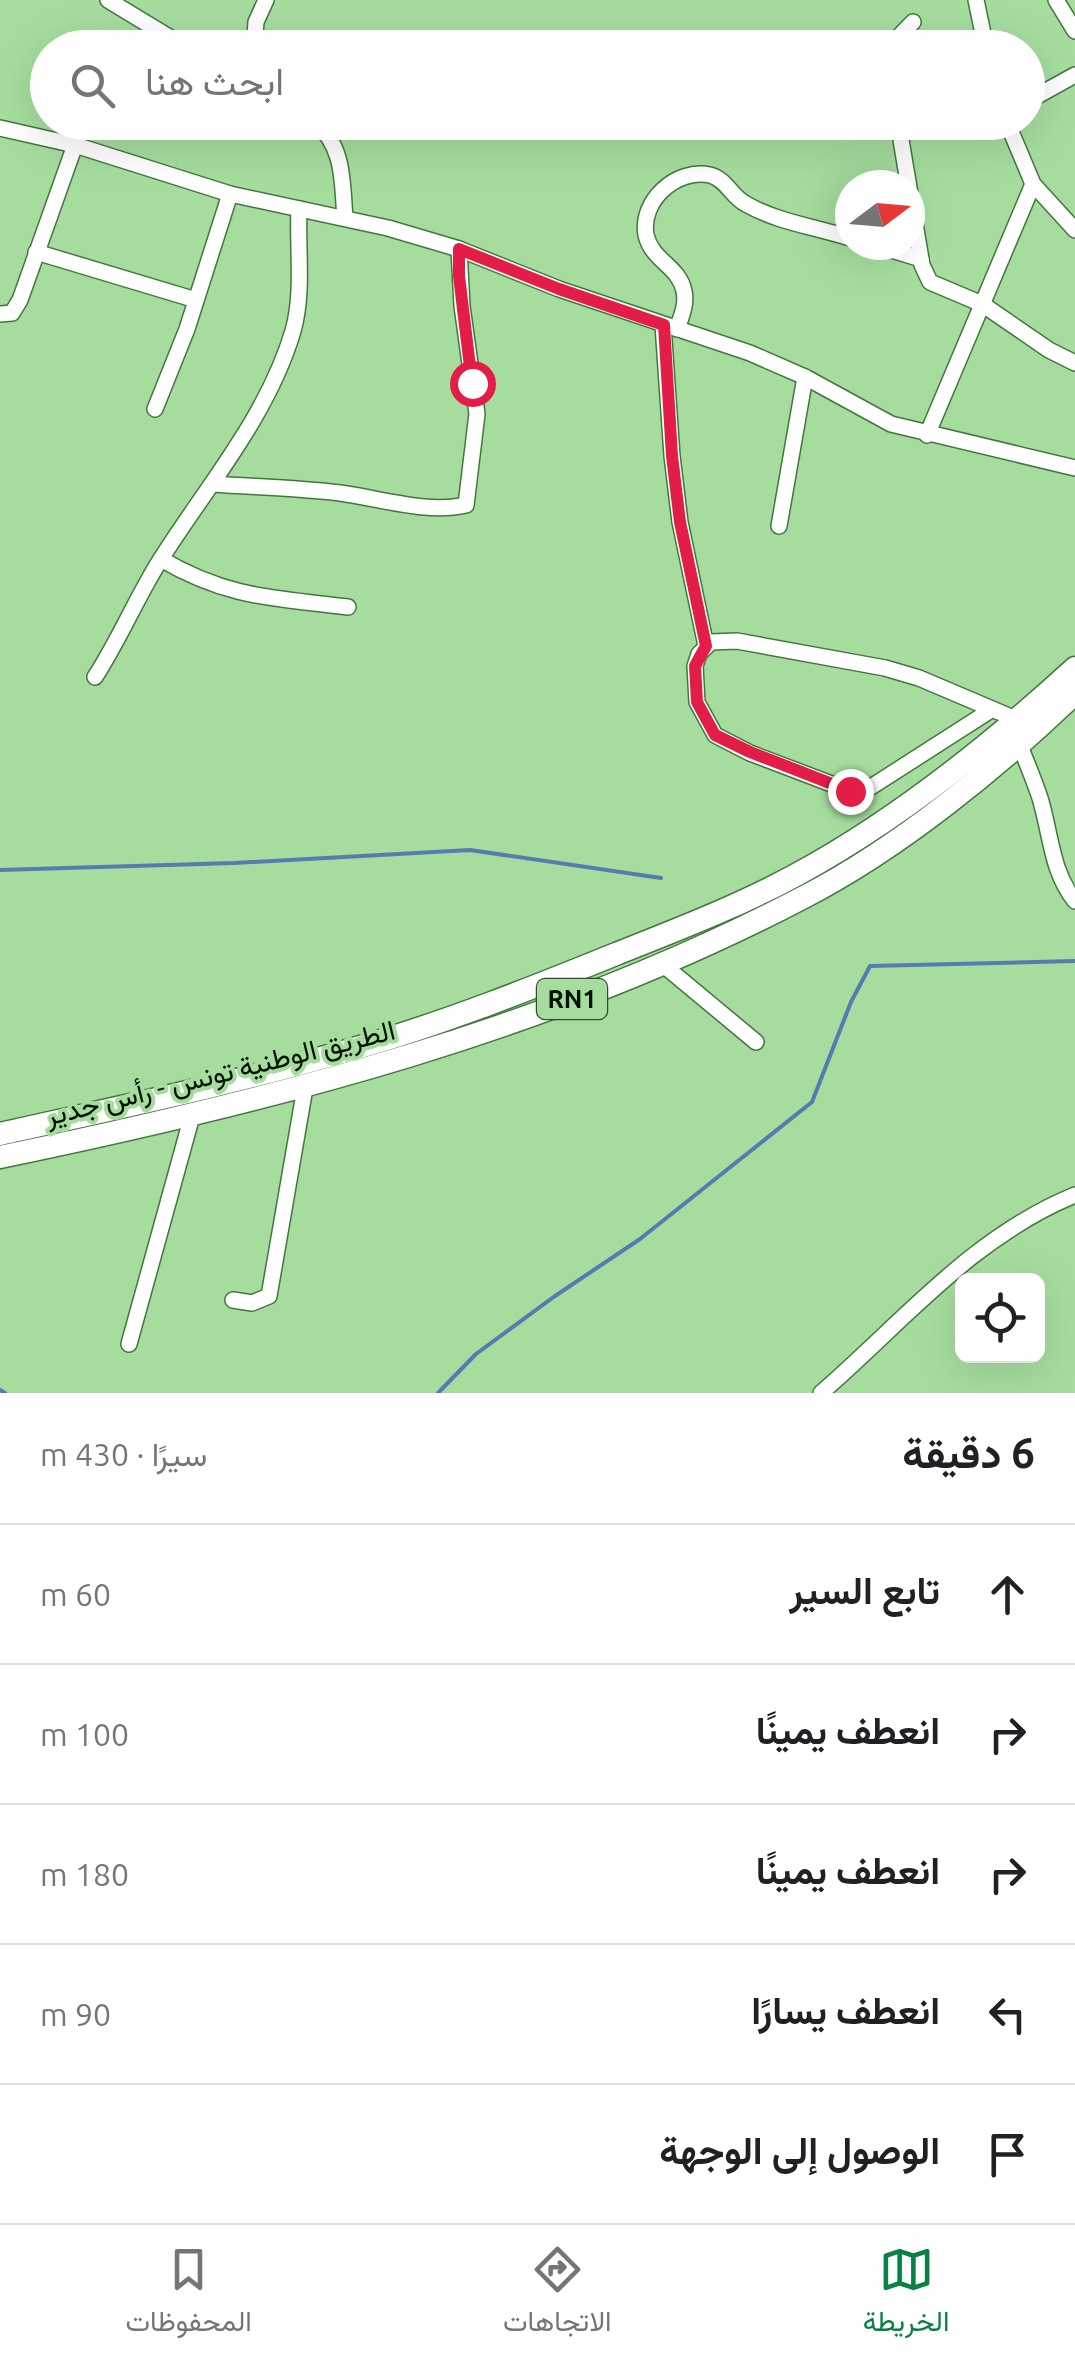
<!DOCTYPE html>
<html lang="ar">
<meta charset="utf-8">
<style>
:root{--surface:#fff;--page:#f2f2f2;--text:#202124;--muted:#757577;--line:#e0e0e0;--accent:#0b8043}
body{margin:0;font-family:Ubuntu,Vazirmatn,sans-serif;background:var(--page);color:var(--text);direction:rtl}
.controls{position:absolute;right:30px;bottom:30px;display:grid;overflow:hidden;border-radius:15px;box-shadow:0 10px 40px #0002}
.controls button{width:90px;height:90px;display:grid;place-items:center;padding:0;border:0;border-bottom:2px solid var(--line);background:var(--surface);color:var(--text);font:50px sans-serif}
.compass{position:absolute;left:835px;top:170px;width:90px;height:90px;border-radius:50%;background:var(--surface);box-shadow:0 10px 40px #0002;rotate:74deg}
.stop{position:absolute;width:30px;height:30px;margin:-22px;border:8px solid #e11d48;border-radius:50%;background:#fff}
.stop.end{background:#e11d48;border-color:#fff;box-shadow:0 2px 10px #0008}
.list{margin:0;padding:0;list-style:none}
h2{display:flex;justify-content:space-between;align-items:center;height:130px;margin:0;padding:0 40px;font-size:42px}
h2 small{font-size:32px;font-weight:400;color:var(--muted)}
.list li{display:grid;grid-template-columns:65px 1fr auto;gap:30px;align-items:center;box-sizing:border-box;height:140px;padding:0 40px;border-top:2px solid var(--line)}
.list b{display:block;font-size:38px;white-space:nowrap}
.list em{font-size:32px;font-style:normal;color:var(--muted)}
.icon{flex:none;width:55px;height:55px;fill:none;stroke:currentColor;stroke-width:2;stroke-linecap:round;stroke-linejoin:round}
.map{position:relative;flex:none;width:1075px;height:1393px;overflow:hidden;direction:ltr}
.search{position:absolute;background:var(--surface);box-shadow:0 10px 40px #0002;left:30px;right:30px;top:30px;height:110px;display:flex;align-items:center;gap:25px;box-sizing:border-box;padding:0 35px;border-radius:55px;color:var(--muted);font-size:38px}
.sheet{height:830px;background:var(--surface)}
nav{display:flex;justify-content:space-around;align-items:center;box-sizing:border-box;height:140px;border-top:2px solid var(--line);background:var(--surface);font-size:28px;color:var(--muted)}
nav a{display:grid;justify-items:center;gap:5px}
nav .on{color:var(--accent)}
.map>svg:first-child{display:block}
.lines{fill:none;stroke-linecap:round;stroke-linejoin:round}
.stream{stroke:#567bb0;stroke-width:4}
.street-casing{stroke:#43763e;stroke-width:18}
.primary-casing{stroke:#43763e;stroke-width:25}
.street{stroke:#fff;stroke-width:15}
.primary{stroke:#fff;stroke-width:22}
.route{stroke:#e11d48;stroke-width:12}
.labels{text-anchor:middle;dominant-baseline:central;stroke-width:8;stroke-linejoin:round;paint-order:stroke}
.shield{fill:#a6dd9f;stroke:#324e30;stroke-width:2.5}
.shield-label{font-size:25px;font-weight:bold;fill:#011100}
.street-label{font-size:28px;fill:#011100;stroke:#a6dd9f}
</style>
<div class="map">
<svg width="1075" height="1393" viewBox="0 0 1075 1393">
<rect width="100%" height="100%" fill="#a6dd9f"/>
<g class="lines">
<g class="stream">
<path d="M0 870 234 863 470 850 661 878"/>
<path d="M0 1390 5 1393"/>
<path d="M438 1393 476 1354 555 1296 640 1239 812 1102 851 1002 870 966 1075 961"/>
</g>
<g class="street-casing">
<g id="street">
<path d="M108 0 187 48"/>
<path d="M976 0 986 48"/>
<path d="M1056 0 1075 31"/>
<path d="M254 48 256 22 266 0"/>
<path d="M888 48 913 22"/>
<path d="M1028 101 1075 75"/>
<path d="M314 122C345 145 342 184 345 218"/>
<path d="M898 122 922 265 930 282 982 304 1049 350 1075 363"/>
<path d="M1007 122 1033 184 1075 230"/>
<path d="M0 128 75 145 230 194 388 228 459 249 559 289 750 353 805 377 891 424 1075 468"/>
<path d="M875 245 921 259"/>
<path d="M36 252 196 300"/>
<path d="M0 314 12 313 20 300 75 145"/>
<path d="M663 325 672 456 680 522 706 646"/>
<path d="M677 329C681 317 687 305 684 291 679 266 652 261 646 235 640 201 676 168 710 175 726 179 732 197 746 204 777 222 816 227 850 238"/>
<path d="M155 409 187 329 230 194"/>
<path d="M927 435 1033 184"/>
<path d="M213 484C255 487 298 488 340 493 379 498 426 514 466 505L477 414 462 306 459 249"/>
<path d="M779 526 805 377"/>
<path d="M161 559C227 598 274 598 348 607"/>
<path d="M95 677C119 640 136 599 159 562 206 487 267 418 293 331 304 292 297 248 299 209"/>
<path d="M991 710 871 787 850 791 750 753 715 735 697 702 695 666 699 654 711 642 737 641 885 668 919 678 1018 720"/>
<path d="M1020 746C1027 763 1034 780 1040 798 1051 834 1051 871 1075 901"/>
<path d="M661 963 756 1042"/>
<path d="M233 1300 252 1303 269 1296 305 1088"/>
<path d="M129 1344 192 1116"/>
<path d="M821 1393C903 1322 972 1237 1075 1195"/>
</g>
</g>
<g class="primary-casing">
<g id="primary">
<path d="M0 1134C121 1107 241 1082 360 1047 447 1022 532 988 616 954 676 930 739 906 796 875 896 821 991 745 1075 668"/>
<path d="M0 1157C276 1100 552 1029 804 897 899 848 998 767 1075 693"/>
</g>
</g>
<use href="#street" class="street"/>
<use href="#primary" class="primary"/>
</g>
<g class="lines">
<path class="route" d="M472 383 459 276V249L559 289 664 325 672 456 680 522 706 646 695 666 697 702 715 735 750 752 850 791"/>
</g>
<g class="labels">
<rect class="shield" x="537" y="979" width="70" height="40" rx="8"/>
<g class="shield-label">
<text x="572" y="999">RN1</text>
</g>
<g class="street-label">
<text transform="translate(220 1072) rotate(-14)">الطريق الوطنية تونس - رأس جدير</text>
</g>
</g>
</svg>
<div class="controls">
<button><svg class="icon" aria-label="locate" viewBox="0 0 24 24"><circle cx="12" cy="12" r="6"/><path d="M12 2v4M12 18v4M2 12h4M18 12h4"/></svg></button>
</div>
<svg class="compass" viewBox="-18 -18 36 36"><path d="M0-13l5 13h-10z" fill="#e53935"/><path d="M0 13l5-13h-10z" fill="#757577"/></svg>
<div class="stop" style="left:472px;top:383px"></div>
<div class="stop end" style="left:850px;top:791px"></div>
<div class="search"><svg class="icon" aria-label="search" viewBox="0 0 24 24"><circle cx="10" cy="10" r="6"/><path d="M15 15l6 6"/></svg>ابحث هنا</div>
</div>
<section class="sheet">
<h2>6 دقيقة<small>سيرًا · 430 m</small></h2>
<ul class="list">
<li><svg class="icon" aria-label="ahead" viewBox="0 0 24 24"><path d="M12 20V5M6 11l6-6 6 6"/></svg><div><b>تابع السير</b></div><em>60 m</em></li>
<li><svg class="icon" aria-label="right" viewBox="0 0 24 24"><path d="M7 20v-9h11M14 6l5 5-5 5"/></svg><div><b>انعطف يمينًا</b></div><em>100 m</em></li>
<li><svg class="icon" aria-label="right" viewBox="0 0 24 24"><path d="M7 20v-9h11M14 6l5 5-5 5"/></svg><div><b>انعطف يمينًا</b></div><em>180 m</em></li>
<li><svg class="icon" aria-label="left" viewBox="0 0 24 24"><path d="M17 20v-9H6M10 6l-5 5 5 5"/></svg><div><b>انعطف يسارًا</b></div><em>90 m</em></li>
<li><svg class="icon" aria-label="arrive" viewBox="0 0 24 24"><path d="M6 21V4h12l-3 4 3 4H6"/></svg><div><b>الوصول إلى الوجهة</b></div></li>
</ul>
</section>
<nav>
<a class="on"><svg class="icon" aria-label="map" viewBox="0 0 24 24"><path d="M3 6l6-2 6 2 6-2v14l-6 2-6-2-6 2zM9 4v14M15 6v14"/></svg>الخريطة</a>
<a><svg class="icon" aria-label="directions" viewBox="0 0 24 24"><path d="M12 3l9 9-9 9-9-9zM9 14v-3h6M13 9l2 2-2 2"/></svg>الاتجاهات</a>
<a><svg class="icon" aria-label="saved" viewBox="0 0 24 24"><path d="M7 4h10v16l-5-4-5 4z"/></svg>المحفوظات</a>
</nav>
